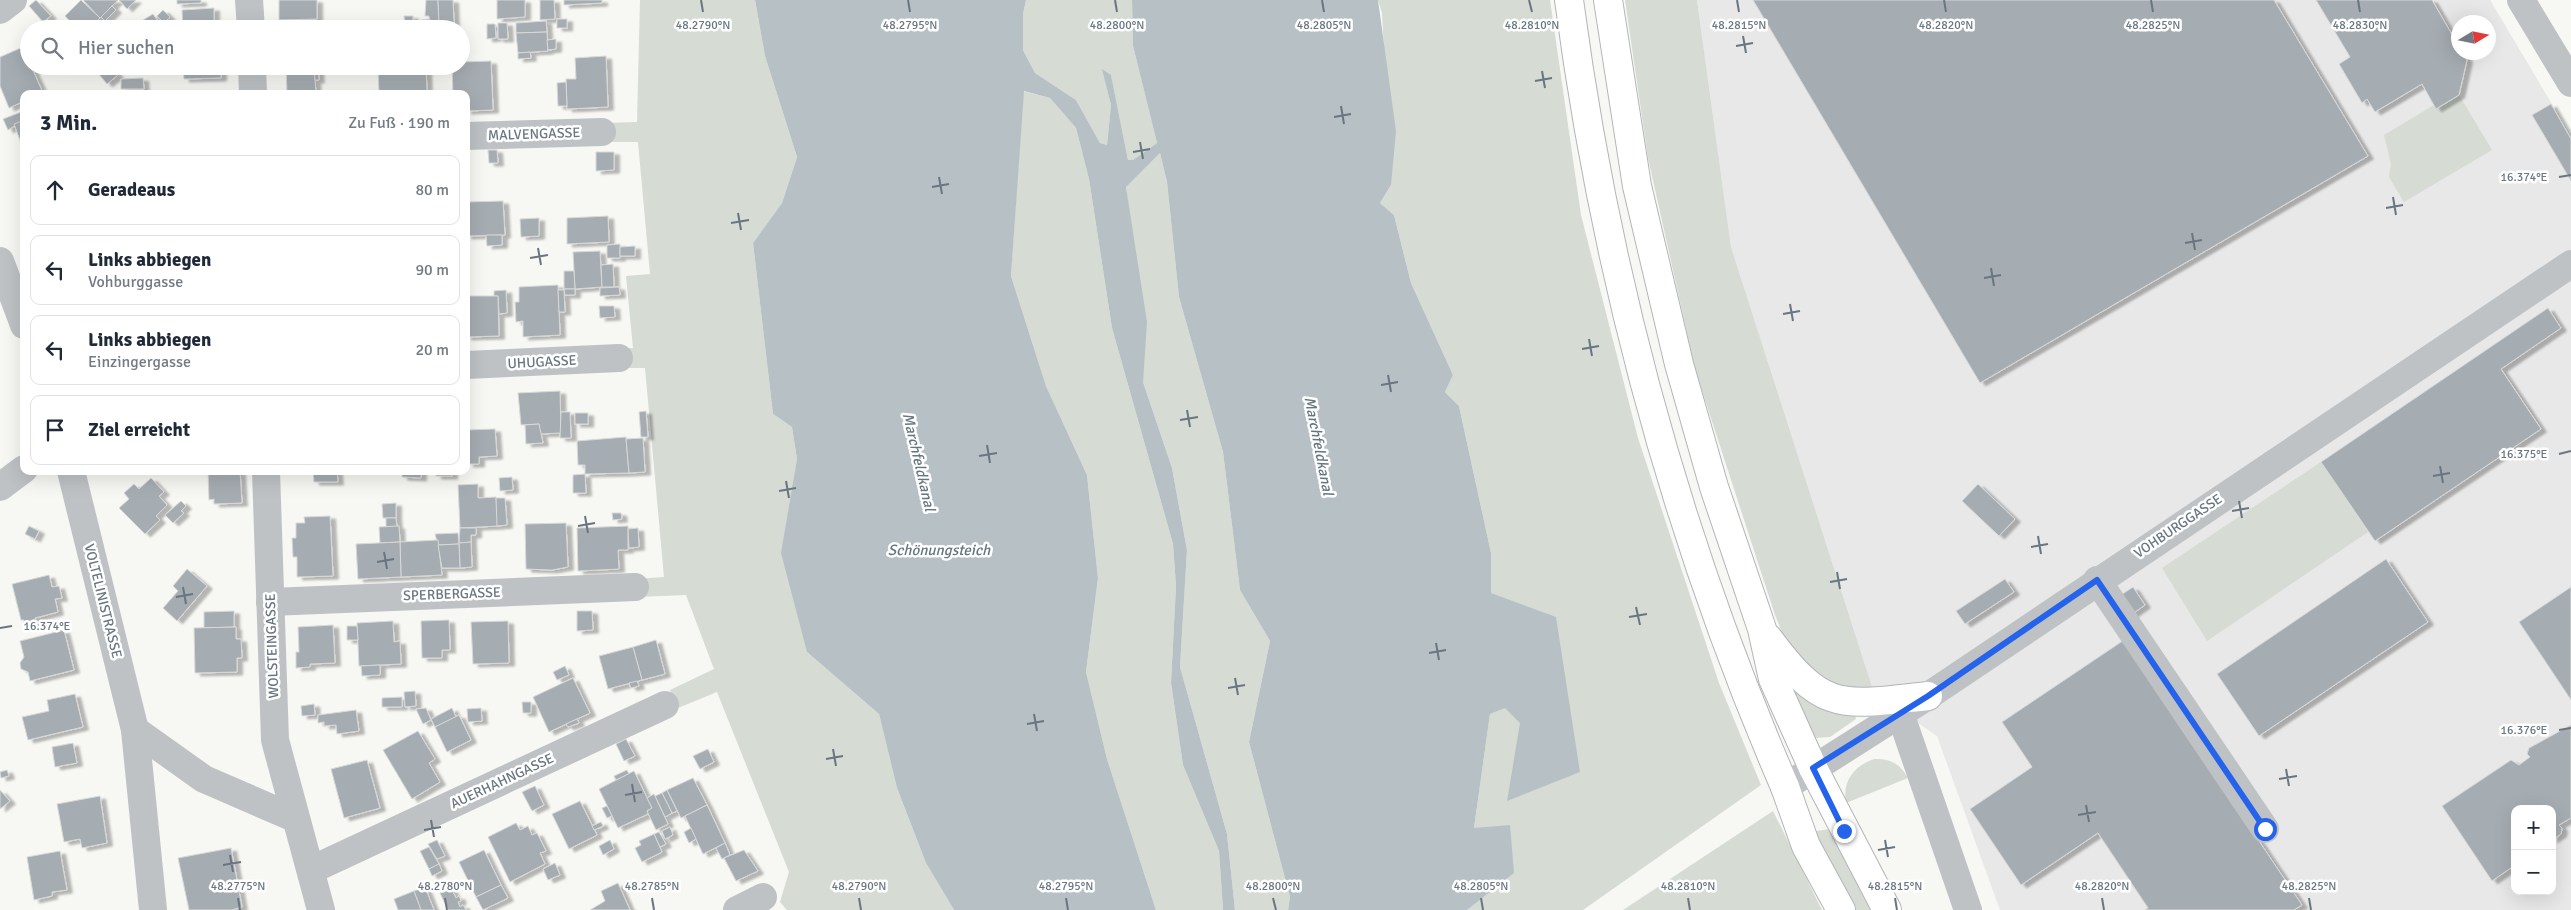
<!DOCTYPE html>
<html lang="de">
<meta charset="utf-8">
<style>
:root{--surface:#fff;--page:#f2f2f3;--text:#1f2937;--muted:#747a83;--line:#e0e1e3}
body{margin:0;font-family:Signika,sans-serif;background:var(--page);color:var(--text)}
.controls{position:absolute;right:15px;bottom:15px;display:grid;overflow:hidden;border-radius:10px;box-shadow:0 5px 20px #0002}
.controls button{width:45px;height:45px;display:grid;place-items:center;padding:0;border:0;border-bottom:1px solid var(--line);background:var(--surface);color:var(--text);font:25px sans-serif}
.compass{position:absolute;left:2451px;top:15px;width:45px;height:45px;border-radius:50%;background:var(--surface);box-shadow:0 5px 20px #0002;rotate:80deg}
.stop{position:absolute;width:15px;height:15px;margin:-11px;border:4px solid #2563eb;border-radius:50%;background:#fff}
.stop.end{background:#2563eb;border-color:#fff;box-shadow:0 1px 5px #0008}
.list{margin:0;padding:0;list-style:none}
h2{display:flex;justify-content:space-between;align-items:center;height:65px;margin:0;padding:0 20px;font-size:21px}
h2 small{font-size:16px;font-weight:400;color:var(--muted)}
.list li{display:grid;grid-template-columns:32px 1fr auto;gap:15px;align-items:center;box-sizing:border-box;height:70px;margin:0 10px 10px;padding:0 10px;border:1px solid var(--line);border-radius:10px}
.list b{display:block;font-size:19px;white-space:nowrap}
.list p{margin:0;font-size:16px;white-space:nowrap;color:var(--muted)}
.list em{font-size:16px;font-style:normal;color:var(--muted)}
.icon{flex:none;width:28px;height:28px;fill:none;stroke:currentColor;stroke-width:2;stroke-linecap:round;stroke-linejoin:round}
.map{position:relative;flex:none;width:2571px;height:910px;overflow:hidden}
.search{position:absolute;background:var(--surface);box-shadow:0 5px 20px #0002;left:20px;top:20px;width:450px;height:55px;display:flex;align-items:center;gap:12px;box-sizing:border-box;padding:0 18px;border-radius:28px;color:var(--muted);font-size:19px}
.panel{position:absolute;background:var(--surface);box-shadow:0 5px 20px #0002;left:20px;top:90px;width:450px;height:385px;border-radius:10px}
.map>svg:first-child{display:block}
.built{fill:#e7e8e7;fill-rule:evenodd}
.green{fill:#d6dbd4}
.water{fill:#b7c1c5}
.building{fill:#a6adb2;stroke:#d8d8d7;filter:url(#shadow)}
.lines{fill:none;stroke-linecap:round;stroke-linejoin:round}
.major-casing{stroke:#b2b6b9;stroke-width:30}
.highway-casing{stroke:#b2b5b8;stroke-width:30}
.minor{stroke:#bec2c5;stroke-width:28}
.major{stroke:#fff;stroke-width:28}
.highway{stroke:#fff;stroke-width:28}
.route{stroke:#2563eb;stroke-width:6}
.ticks{fill:none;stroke:#697681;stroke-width:2}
.labels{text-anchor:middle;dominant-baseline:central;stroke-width:5;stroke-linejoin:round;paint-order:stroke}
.street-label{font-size:14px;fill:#697681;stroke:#fff}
.water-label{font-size:15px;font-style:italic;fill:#65777e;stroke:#fff}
.ticks-label{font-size:12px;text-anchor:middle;fill:#697681;stroke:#fff;stroke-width:5;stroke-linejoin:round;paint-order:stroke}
</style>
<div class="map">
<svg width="2571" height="910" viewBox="0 0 2571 910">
<defs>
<filter id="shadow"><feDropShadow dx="5.5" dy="3" stdDeviation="1" flood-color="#0004"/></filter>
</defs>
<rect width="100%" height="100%" fill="#f7f7f4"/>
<path class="built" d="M1697 0H2490L2571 136V910H2000L1937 736 1874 693 1731 247ZM2458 22H2488V52H2458ZM2515 809H2552V891H2515Z"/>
<g class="green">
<path d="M640 0H755L765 56 797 157 782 203 753 243 773 414 792 427 797 459 791 501 807 652 879 714 897 788 926 863 954 910H787L780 902 789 872 717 692 678 708 670 690 714 669 686 595 636 597 635 579 664 577 645 368H612L611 349 633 348 626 276 650 274 638 142H603L604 123 637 122Z"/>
<path d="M1026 0H1132L1133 46 1157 143 1133 160H1128L1111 76 1103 70 1111 105 1107 145 1100 143 1076 100 1035 73 1023 50V14Z"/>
<path d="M1378 0H1550L1581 215 1638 438 1719 683 1761 785 1583 910H1467L1514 872 1474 828 1490 714 1505 707 1580 772 1491 593V553L1459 406 1445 392 1453 375 1411 283 1394 215 1380 203 1391 185 1382 13Z"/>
<path d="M1625 0H1697L1731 247 1874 693 1816 685 1792 657 1775 615 1695 369 1648 158Z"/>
<path d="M1023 91 1050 98 1076 128 1089 179 1112 328 1173 544 1176 586 1171 683 1183 765 1219 851 1223 910H1156L1107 759 1086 672 1098 578 1087 475 1046 386 1011 276Z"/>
<path d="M2459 95 2492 150 2404 202 2389 177 2391 164 2384 135 2434 105 2436 109Z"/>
<path d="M1160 153 1167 182 1179 297 1223 452 1240 590 1270 641 1249 742 1290 897 1288 910H1235L1227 834 1180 667 1187 550 1172 468 1143 382V358L1126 186Z"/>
<path d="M2321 462 2368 532 2207 641 2162 568Z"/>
<path d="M1784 681 1855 713 1856 719 1830 737 1814 738Z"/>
<path d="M1874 759C1890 758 1900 764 1908 778L1846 803C1842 781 1854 766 1874 759Z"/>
<path d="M1773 811 1822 910H1623Z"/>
<path d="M1830 829 1873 910H1850L1810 832Z"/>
</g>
<path class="water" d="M755 0H1026L1023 14V50L1035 73 1076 100 1100 143 1107 145 1111 105 1102 69 1111 75 1128 160H1133L1157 143 1133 46 1132 0H1378L1396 131 1391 185 1380 203 1394 215 1411 283 1453 375 1445 392 1459 406 1491 553V593L1556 617 1580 772 1507 801 1520 723 1505 708 1490 714 1474 828 1510 825 1514 873 1467 910H1288L1290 897 1249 742 1270 641 1240 590 1223 452 1179 297 1167 182 1160 153 1126 187 1147 322 1143 382 1172 468 1187 550 1180 667 1227 834 1235 910H1223L1219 851 1183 765 1171 683 1176 586 1173 544 1112 328 1089 179 1076 128 1050 98 1024 91 1011 276 1046 386 1087 475 1098 578 1086 672 1107 759 1156 910H954L926 863 897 788 879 714 807 652 781 553 797 459 792 427 773 414 753 243 782 203 797 157 765 56Z"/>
<g class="building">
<path d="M36 0 51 16 43 22 29 6Z"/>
<path d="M81 0 100 18 88 29H77L65 16Z"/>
<path d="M83 0H118L100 18Z"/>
<path d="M119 0H136L127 9Z"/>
<path d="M177 0H201V3L177 4Z"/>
<path d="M279 0H317V19L279 20Z"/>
<path d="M426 0H438L439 24H430L429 16H425Z"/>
<path d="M453 0 454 23 439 24 438 0Z"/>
<path d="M497 0H525V17L497 19Z"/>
<path d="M540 0H554L555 19 540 20Z"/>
<path d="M564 0H602V3L564 5Z"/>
<path d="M1753 0H2274L2368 156 1980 383Z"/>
<path d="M2316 0H2432L2458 45V52H2463L2467 60 2459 95 2436 109 2422 84 2375 112 2367 99 2362 103 2339 64 2350 57Z"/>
<path d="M112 6 116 10 105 21 101 17Z"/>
<path d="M214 8V26L183 28 182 10Z"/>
<path d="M163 10 170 17 164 23 157 16Z"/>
<path d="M153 14 162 27 138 29 135 25Z"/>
<path d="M404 16H413V25H405Z"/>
<path d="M430 19V24H421V20Z"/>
<rect x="557" y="19" width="10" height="9"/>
<path d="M546 21 547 32 516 33V23Z"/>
<path d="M498 23H507L508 39H498Z"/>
<path d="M487 24H495L496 38 487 39Z"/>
<path d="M547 32 548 51 518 53 516 33Z"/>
<path d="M556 39V49L548 50 547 40Z"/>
<path d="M23 47 29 66H31L43 93 24 94V101L9 108 0 86V57Z"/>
<path d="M530 52 531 58 518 59V53Z"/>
<path d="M606 56 608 107 567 109 566 79H576L575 58Z"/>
<path d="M491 61 493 110 466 111V94H453L452 66H461V62Z"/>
<path d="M106 66H111L118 75 107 84 98 73Z"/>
<path d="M183 66H221V78L184 79Z"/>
<path d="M286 66H314L316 94H287Z"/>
<path d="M378 66H426L427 94H379Z"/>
<path d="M314 67H318L319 80H315Z"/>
<path d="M143 78 144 89H121V79Z"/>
<path d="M566 82 567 106H558L557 83Z"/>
<path d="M2551 104 2571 139V181L2532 115Z"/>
<path d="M21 112 24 120 8 130 3 119Z"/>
<path d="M24 120V151L14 124Z"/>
<path d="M488 150H497L498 163H489Z"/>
<path d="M596 152H614V170L596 171Z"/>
<path d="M503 201 505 235 466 236V202Z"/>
<path d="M608 216 609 242 567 244V218Z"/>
<path d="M539 218V236L521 237 520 219Z"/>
<path d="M486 235H502V245L487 246Z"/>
<path d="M620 244V258H607V245Z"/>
<path d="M635 246V256H620V247Z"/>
<path d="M600 251 602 287 575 289 573 252Z"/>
<path d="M613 264 614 287H602L601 265Z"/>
<path d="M564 271H574L575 289H564Z"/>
<path d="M558 285 560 335 523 337V321L516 322 515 302H519V287Z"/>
<path d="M619 287 620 295 600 296V288Z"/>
<path d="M575 289V295H565L564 289Z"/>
<path d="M506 290 507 313 499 314 498 296H494V291Z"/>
<path d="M558 290H564L565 312H559Z"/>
<path d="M466 296H498L499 336 466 337Z"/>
<path d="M599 306H614L615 317 600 318Z"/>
<path d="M2548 308 2561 328 2501 369 2541 429 2375 541 2321 462Z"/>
<path d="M560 391 561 433 539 434V424L521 425 518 393Z"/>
<path d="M646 411 648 437H641L639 412Z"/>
<path d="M561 412H570L571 438H560Z"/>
<rect x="575" y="413" width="13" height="11"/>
<path d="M539 424 543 443 526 444 525 425Z"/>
<path d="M495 429 497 456 479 457V464H468L466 430Z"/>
<path d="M626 437 629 473 585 474V465H578L577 441Z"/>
<path d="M643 438 645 472 629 473 626 439Z"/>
<path d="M208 471H240L242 503 214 504V499L209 500Z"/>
<path d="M337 471 338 482H314L313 472Z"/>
<path d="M402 471H421V478L402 477Z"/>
<rect x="436" y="471" width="16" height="5"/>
<path d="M585 474 586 493H573V475Z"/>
<path d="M512 477 513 490 500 491 499 478Z"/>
<path d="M151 478 164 492 159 496 167 505 156 516 160 520 145 534 119 508 129 499 124 493 134 484 139 489Z"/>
<path d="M478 484V498L496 497 498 526 460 528 458 485Z"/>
<path d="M1978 484 2015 519 1999 536 1962 501Z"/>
<path d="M496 498H505L507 525 497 526Z"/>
<path d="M181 501 186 506 181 511 184 513 173 523 165 515Z"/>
<path d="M396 503V518H383L382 504Z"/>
<path d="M612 513H621L622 519 613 520Z"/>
<path d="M330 516 333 576 297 577V557H293L292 538H296V523H305L304 517Z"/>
<path d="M386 518H396L397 527H386Z"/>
<path d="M566 523 568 567 552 570 526 569 525 524Z"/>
<path d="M29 526 39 531 35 539 25 534Z"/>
<path d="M399 526 400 542 380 543 379 527Z"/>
<path d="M628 526V550H618L619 569 578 571 577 528Z"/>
<path d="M460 528H476V535H471V542L459 543Z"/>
<path d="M638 528 639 547 629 548 628 529Z"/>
<path d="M458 533 459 544 438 545 435 534Z"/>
<path d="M438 540 442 575 401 577 400 542Z"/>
<path d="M400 542 401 577 358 579 356 544Z"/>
<path d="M471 542 472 567 460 568 459 543Z"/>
<path d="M459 544 460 568H442L438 545Z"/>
<path d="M2386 559 2428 622 2259 736 2217 674Z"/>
<path d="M187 569 207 586 177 621 163 608 178 591 173 586Z"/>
<path d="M49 575 52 587 59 586 62 598 55 599 58 612 35 618 36 624 25 627 24 620H21L12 584Z"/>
<path d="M2005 579 2014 592 1965 624 1956 611Z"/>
<path d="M2133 587 2145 605 2131 615 2118 597Z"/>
<path d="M2571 587V700L2519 622Z"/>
<path d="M234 611V627L204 628V612Z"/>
<path d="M577 611H592L593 630 577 631Z"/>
<path d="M449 620 450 650H442V658H422L421 621Z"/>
<path d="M393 621 394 642 400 641 401 664 359 666 357 623Z"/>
<path d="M508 621 509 663 473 664 471 622Z"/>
<path d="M333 625 335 663 310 664V667L296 668V652H299L298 627Z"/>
<path d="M347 626H357L358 640H347Z"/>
<path d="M236 627V639H241L242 658H237V672L195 673 194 628Z"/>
<path d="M64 630 74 670 30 681 28 672 21 669 20 663 24 657 20 641Z"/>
<path d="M656 640 665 674 642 680 633 647Z"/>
<path d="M2124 640 2302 905 2294 910H2145L2148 908 2098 833 2021 885 1970 809 2032 767 2002 722Z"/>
<path d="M633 647 642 680 608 689 599 656Z"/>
<path d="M380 665V675L362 676 361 666Z"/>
<path d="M565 666 569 675 557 680 553 672Z"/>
<path d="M573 678 590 713 549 732 533 697Z"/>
<path d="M637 681 639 686 631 688 629 683Z"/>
<path d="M415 691 416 706 405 707 404 692Z"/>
<path d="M75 694 83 727 28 740 22 717 49 711 47 700Z"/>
<path d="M402 697V707H382V698Z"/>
<path d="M522 702H531V713H523Z"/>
<path d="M314 704 315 715 302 716 301 706Z"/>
<path d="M426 708 431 720 423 724 416 709Z"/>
<path d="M452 708 456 717 435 727 431 719Z"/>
<path d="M481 708 482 721 468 722 467 709Z"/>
<path d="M356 710 359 731 337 734 336 725 324 726V722L318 723V715Z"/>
<path d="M459 715 471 740 447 752 435 727Z"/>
<path d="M577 719 579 723 568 727 566 724Z"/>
<path d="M2571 725V818L2559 825 2562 828 2561 834 2552 840V809H2515V865L2492 881 2442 806 2511 760 2519 765 2530 757 2527 754 2529 748Z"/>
<path d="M418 731 435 759 429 763 440 782 412 799 383 750Z"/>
<path d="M626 739 635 756 624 761 616 744Z"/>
<path d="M73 743 77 763 55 767 52 747Z"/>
<path d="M708 749 714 762 700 769 693 756Z"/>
<path d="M367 760 380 808 344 818 331 769Z"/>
<path d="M7 770 9 776 1 778 0 772Z"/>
<path d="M627 770 629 774 616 780 614 776Z"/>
<path d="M634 771 652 808 647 811 648 814 618 828 599 789Z"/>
<path d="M693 778 707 805 681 818 667 790Z"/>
<path d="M535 786 544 805 532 811 522 792Z"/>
<path d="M0 790 10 801 0 809Z"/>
<path d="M667 790 677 811 672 813 662 793Z"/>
<path d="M662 793 672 813 665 817 655 796Z"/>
<path d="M654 794 668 824 656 830 647 811 652 808 647 798Z"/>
<path d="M100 796 107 843 82 848 80 839 64 842 57 804Z"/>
<path d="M580 801 597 835 569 849 552 814Z"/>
<path d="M707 805 725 843 703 854 685 816Z"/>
<path d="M607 806 612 816 607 818 602 808Z"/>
<path d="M601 822 603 826 594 830 592 826Z"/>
<path d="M516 823 520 830 528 826 532 835 537 833 546 851 540 853 545 864 510 882 488 837Z"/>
<path d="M670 827 673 835 665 839 662 831Z"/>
<path d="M691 828 696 839 689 843 684 832Z"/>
<path d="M659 832 666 844 660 847 654 834Z"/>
<path d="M654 834 662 852 642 862 635 848 641 845 639 841Z"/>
<path d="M437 840 445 856 437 859 428 844Z"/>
<path d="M610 840 614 849 603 855 599 846Z"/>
<path d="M725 843 730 855 722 859 716 848Z"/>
<path d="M429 847 439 864 429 869 420 851Z"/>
<path d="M231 848 242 907 232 910H189L178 858Z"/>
<path d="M484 850 501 885 476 897 459 862Z"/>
<path d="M744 850 758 871 736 881 724 858Z"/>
<path d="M60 851 67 890 52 892V896L34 900 27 857Z"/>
<path d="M555 863 560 875 548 880 543 869Z"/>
<path d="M439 864 442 871 432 876 429 869Z"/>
<path d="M618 883 630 910H590L605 901 601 891Z"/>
<path d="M501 885 508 898 483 910 476 897Z"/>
<path d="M425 887 434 910H421L414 891Z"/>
<path d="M451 888 456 898 459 896 461 901 458 902 460 907 463 905 466 910H448L440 893Z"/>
<path d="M414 891 421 910H398L394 899Z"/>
</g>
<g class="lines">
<g class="major-casing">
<g id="major">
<path d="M1813 768 1887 910"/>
<path d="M1785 787 1806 846 1841 910"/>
</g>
</g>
<g class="highway-casing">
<g id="highway">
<path d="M1569 0C1605 271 1676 536 1785 787"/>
<path d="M1608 0 1637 186 1679 364 1714 487 1762 629 1773 679 1813 768"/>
<path d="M1768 638C1824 714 1841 705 1928 696"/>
</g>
</g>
<g class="minor">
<path d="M249 0 251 29"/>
<path d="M2521 0 2571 83"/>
<path d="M0 10 13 0"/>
<path d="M252 66 253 94"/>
<path d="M466 136 602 132"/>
<path d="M0 261 24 325"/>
<path d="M466 365 619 358"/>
<path d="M71 471 135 730 153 910"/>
<path d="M266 471 275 740 321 910"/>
<path d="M0 487 24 469"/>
<path d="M2097 580 2265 829"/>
<path d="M270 602 635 587"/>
<path d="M1900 713 1968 910"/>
<path d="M135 730 204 779 294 818"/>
<path d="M1785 787 1928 696 2571 264"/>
<path d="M311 870 665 705"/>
<path d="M737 910 763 897"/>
</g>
<use href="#major" class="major"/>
<use href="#highway" class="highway"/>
</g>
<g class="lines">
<path class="route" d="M1844 831 1813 768 1928 696 2097 580 2265 829"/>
</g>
<path class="ticks" d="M701 0 703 12M908 0 910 12M1115 0 1117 12M1322 0 1324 12M1529 0 1532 12M1737 0 1739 12M1944 0 1946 12M2151 0 2153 12M2358 0 2360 12M1743 36 1746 53M1736 46 1753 43M1542 71 1545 88M1535 81 1552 78M1341 106 1344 124M1334 117 1351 114M1140 142 1143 159M1133 152 1150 149M939 177 942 194M2559 177 2571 175M932 187 949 184M2393 197 2396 215M2386 208 2403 205M738 213 741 230M731 223 749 220M2192 233 2195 250M2185 243 2202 240M538 248 541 265M530 258 548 255M1991 268 1994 286M1984 278 2001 275M1790 304 1793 321M1783 314 1800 311M1589 339 1592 356M1582 349 1599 346M1388 375 1391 392M1381 385 1398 382M1187 410 1190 427M1180 420 1198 417M987 445 990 463M2559 454 2571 451M979 456 997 453M2440 466 2443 483M2433 476 2450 473M786 481 789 498M779 491 796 488M2239 501 2242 518M2232 511 2249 508M585 516 588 533M578 526 595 523M2038 536 2041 554M2031 547 2048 544M384 552 387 569M377 562 394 559M1837 572 1840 589M1830 582 1847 579M183 587 186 604M176 597 193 594M1636 607 1640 625M1629 617 1647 614M0 628 12 626M1436 643 1439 660M1429 653 1446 650M1235 678 1238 695M1228 688 1245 685M1034 714 1037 731M1027 724 1044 721M2559 730 2571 728M833 749 836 766M826 759 843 756M2286 769 2289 786M2279 779 2297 776M632 784 635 802M625 795 642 792M2086 805 2089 822M2078 815 2096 812M431 820 434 837M424 830 441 827M1885 840 1888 857M1878 850 1895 847M230 855 233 872M223 865 241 862M238 898 240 910M445 898 447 910M652 898 654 910M859 898 861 910M1066 898 1068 910M1273 898 1276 910M1481 898 1483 910M1688 898 1690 910M1895 898 1897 910M2102 898 2104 910M2309 898 2311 910"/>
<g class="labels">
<g class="street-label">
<text transform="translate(534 134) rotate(-2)">MALVENGASSE</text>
<text transform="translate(542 362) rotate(-3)">UHUGASSE</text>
<text transform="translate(2178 526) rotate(-34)">VOHBURGGASSE</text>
<text transform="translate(452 594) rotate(-2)">SPERBERGASSE</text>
<text transform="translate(103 601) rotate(76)">VOLTELINISTRASSE</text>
<text transform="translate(272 646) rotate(-92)">WOLSTEINGASSE</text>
<text transform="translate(502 781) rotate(-25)">AUERHAHNGASSE</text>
</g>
<g class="water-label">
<text transform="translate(1319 446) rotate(79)">Marchfeldkanal</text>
<text transform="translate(919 462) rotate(77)">Marchfeldkanal</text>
<text x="939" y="550">Schönungsteich</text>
</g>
</g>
<g class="ticks-label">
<text x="703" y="29">48.2790°N</text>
<text x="910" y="29">48.2795°N</text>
<text x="1117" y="29">48.2800°N</text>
<text x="1324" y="29">48.2805°N</text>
<text x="1532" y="29">48.2810°N</text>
<text x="1739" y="29">48.2815°N</text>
<text x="1946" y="29">48.2820°N</text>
<text x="2153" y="29">48.2825°N</text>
<text x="2360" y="29">48.2830°N</text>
<text x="2524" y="181">16.374°E</text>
<text x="2524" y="458">16.375°E</text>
<text x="47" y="630">16.374°E</text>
<text x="2524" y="734">16.376°E</text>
<text x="238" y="890">48.2775°N</text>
<text x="445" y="890">48.2780°N</text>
<text x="652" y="890">48.2785°N</text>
<text x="859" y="890">48.2790°N</text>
<text x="1066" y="890">48.2795°N</text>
<text x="1273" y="890">48.2800°N</text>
<text x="1481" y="890">48.2805°N</text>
<text x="1688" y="890">48.2810°N</text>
<text x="1895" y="890">48.2815°N</text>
<text x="2102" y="890">48.2820°N</text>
<text x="2309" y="890">48.2825°N</text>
</g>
</svg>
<div class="controls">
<button>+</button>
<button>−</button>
</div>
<svg class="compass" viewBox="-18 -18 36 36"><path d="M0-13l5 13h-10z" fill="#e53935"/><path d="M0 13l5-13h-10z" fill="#747a83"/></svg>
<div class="stop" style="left:2265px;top:829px"></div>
<div class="stop end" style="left:1844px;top:831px"></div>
<div class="search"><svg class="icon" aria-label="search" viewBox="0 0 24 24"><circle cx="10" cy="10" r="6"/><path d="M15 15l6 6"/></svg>Hier suchen</div>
<section class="panel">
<h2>3 Min.<small>Zu Fuß · 190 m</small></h2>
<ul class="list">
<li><svg class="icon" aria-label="ahead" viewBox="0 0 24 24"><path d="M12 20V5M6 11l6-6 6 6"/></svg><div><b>Geradeaus</b></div><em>80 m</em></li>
<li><svg class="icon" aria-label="left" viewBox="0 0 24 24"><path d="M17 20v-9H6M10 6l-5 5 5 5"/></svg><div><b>Links abbiegen</b><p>Vohburggasse</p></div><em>90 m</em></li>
<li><svg class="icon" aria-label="left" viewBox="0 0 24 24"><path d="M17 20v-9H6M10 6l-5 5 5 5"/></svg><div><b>Links abbiegen</b><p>Einzingergasse</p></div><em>20 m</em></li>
<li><svg class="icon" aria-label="arrive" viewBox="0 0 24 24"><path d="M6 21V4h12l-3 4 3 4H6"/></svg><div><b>Ziel erreicht</b></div></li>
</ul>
</section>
</div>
